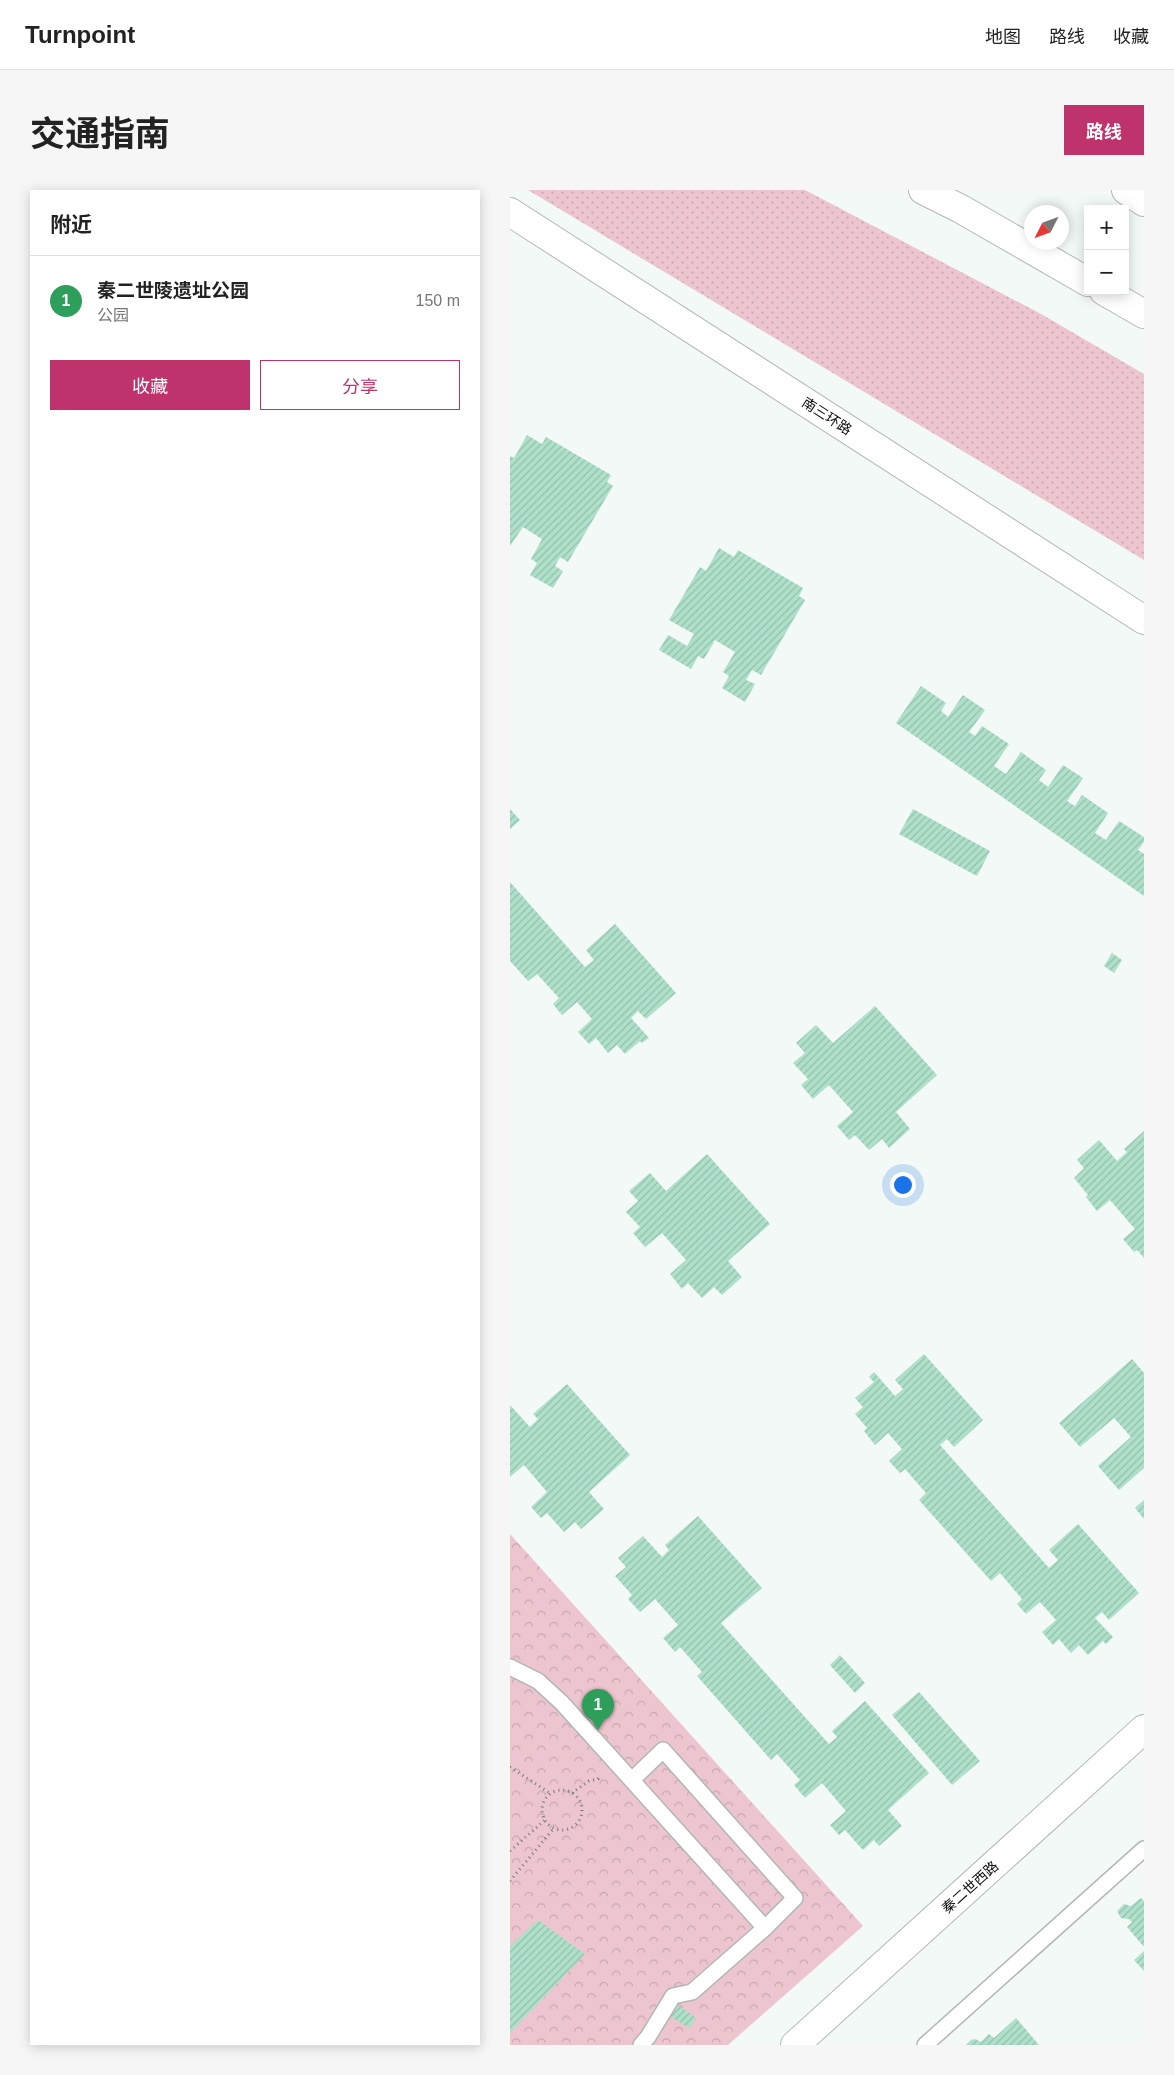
<!DOCTYPE html>
<html lang="zh">
<meta charset="utf-8">
<style>
:root{--surface:#fff;--page:#f6f6f6;--text:#222;--muted:#767676;--line:#e0e0e0;--accent:#be336c}
body{margin:0;font-family:Arial,"Noto Sans SC",sans-serif;background:var(--page);color:var(--text)}
.controls{position:absolute;right:15px;top:15px;display:grid;overflow:hidden;border-radius:0px;box-shadow:0 2px 12px #0003}
.controls button{width:45px;height:45px;display:grid;place-items:center;padding:0;border:0;border-bottom:1px solid var(--line);background:var(--surface);color:var(--text);font:25px sans-serif}
.compass{position:absolute;left:514px;top:15px;width:45px;height:45px;border-radius:50%;background:var(--surface);box-shadow:0 2px 12px #0003;rotate:228deg}
.you{position:absolute;left:392px;top:994px;width:18px;height:18px;margin:-12px;border:4px solid #fff;border-radius:50%;background:#1a73e8;box-shadow:0 0 0 8px #1a73e833}
.badge{display:grid;place-items:center;width:32px;height:32px;border-radius:50%;background:var(--accent);color:#fff;font-size:16px;font-weight:700}
.pin{position:absolute;translate:-50% -41px;filter:drop-shadow(0 1px 2px #0008)}
.pin::after{content:'';position:absolute;top:26px;width:18px;height:15px;background:inherit;clip-path:polygon(0 0,100% 0,50% 100%)}
.list{margin:0;padding:0;list-style:none}
h2{display:flex;justify-content:space-between;align-items:center;height:65px;margin:0;padding:0 20px;font-size:21px}
h2 small{font-size:16px;font-weight:400;color:var(--muted)}
.list li{display:grid;grid-template-columns:32px 1fr auto;gap:15px;align-items:center;box-sizing:border-box;height:90px;padding:0 20px;border-top:1px solid var(--line)}
.list b{display:block;font-size:19px;white-space:nowrap}
.list p{margin:0;font-size:16px;white-space:nowrap;color:var(--muted)}
.list em{font-size:16px;font-style:normal;color:var(--muted)}
.actions{display:flex;gap:10px;padding:15px 20px}
.actions a{flex:1;padding:11px 0;border:1px solid var(--accent);border-radius:0px;text-align:center;font-size:18px;color:var(--accent)}
.actions .main{background:var(--accent);color:#fff}
.map{position:relative;flex:none;width:634px;height:1855px;overflow:hidden;border-radius:0px}
header{display:flex;align-items:center;gap:30px;box-sizing:border-box;height:70px;padding:0 25px;background:var(--surface);border-bottom:1px solid var(--line)}
header strong{font-size:24px}
nav{display:flex;gap:28px;margin-inline-start:auto;font-size:18px}
.intro{display:flex;align-items:center;justify-content:space-between;box-sizing:border-box;height:120px;padding:0 30px}
h1{margin:0;font-size:35px}
.button{padding:12px 22px;border-radius:0px;background:var(--accent);color:#fff;font-size:18px;font-weight:700}
main{display:flex;gap:30px;padding:0 30px}
aside{flex:1;background:var(--surface);border-radius:0px;box-shadow:0 2px 12px #0003}
.map>svg:first-child{display:block}
.grass{fill:url(#grass-dots)}
.park{fill:url(#park-crowns)}
.building{fill:url(#building-hatch)}
.lines{fill:none;stroke-linecap:round;stroke-linejoin:round}
.service-casing{stroke:#b2b7b5;stroke-width:18}
.minor-casing{stroke:#b2b7b5;stroke-width:30}
.trunk-casing{stroke:#b2b7b5;stroke-width:30}
.motorway-casing{stroke:#b2b7b5;stroke-width:30}
.path{stroke:#757977;stroke-width:3;stroke-dasharray:1 4;stroke-linecap:butt}
.service{stroke:#fff;stroke-width:15}
.minor{stroke:#fff;stroke-width:28}
.trunk{stroke:#fff;stroke-width:28}
.motorway{stroke:#fff;stroke-width:28}
.labels{text-anchor:middle;dominant-baseline:central;stroke-width:4;stroke-linejoin:round;paint-order:stroke}
.street-label{font-size:14px;fill:#0b0d0c;stroke:#fff}
</style>
<header>
<strong>Turnpoint</strong>
<nav><a>地图</a><a>路线</a><a>收藏</a></nav>
</header>
<div class="intro"><h1>交通指南</h1><a class="button">路线</a></div>
<main>
<aside>
<h2>附近<small></small></h2>
<ul class="list">
<li><span class="badge" style="background:#2e9e5b">1</span><div><b>秦二世陵遗址公园</b><p>公园</p></div><em>150 m</em></li>
</ul>
<div class="actions"><a class="main">收藏</a><a>分享</a></div>
</aside>
<div class="map">
<svg width="634" height="1855" viewBox="0 0 634 1855">
<defs>
<pattern id="grass-dots" width="8" height="8" patternUnits="userSpaceOnUse" patternTransform="scale(1.25)"><rect width="8" height="8" fill="#ecc5cf"/><path d="M2 2h.1M6 6h.1" fill="none" stroke="#c9a8b1" stroke-width="1.8" stroke-linecap="round"/></pattern>
<pattern id="park-crowns" width="20" height="18" patternUnits="userSpaceOnUse" patternTransform="scale(1.25)"><rect width="20" height="18" fill="#ecc5cf"/><path d="M2 6a3 3 0 1 1 6 0M12 15a3 3 0 1 1 6 0" fill="none" stroke="#c9a8b1"/></pattern>
<pattern id="building-hatch" width="6" height="6" patternUnits="userSpaceOnUse" patternTransform="scale(1.25)"><rect width="6" height="6" fill="#aee0ca"/><path d="M-1 1l2-2M0 6l6-6M5 7l2-2" fill="none" stroke="#94bfac"/></pattern>
</defs>
<rect width="100%" height="100%" fill="#f3f9f6"/>
<path class="grass" d="M18 0H295L531 124 634 184V370Z"/>
<path class="park" d="M0 1344 353 1736 218 1855H0Z"/>
<g class="building">
<path d="M17 245 32 254 36 247 101 285 97 292 103 296 58 372 50 367 45 376 53 381 43 398 20 385 27 373 21 369 32 349 13 337 0 356V266L4 268Z"/>
<path d="M209 358 224 367 228 360 293 398 289 406 295 410 251 485 242 480 236 490 245 494 235 512 212 498 219 486 213 482 225 462 205 450 194 469 188 466 181 479 149 460 158 445 177 456 184 444 159 430 190 377 196 381Z"/>
<path d="M411 496 436 513 431 521 438 527 453 505 475 520 459 542 465 546 472 536 499 554 484 576 496 584 511 562 536 580 529 590 538 597 553 575 573 588 557 611 565 616 572 605 598 623 585 643 596 650 609 631 634 647V652L628 660 634 664V706L386 533Z"/>
<path d="M0 619 10 630 0 639Z"/>
<path d="M403 619 480 661 467 686 389 644Z"/>
<path d="M0 692 75 777 84 770 76 760 105 734 166 803 136 829 128 821 121 828 139 848 132 853 130 851 115 864 107 855 98 863 86 848 79 854 68 842 82 829 67 812 52 825 43 814 49 808 27 784 18 791 0 771Z"/>
<path d="M602 763 612 770 604 783 594 776Z"/>
<path d="M365 816 427 885 386 922 400 939 379 958 372 949 359 960 345 945 339 950 327 936 343 922 319 895 303 909 291 895 298 889 283 873 295 863 286 853 306 835 323 853Z"/>
<path d="M634 941V1068L627 1060 624 1062 613 1049 625 1039 600 1010 587 1021 576 1007 578 1005 564 988 574 978 567 970 589 950 607 971 617 962 614 959Z"/>
<path d="M197 964 260 1034 218 1071 232 1087 212 1105 204 1097 192 1108 178 1093 172 1099 160 1084 176 1070 152 1043 135 1057 123 1043 130 1037 116 1022 128 1011 119 1001 140 983 156 1001Z"/>
<path d="M414 1164 473 1230 444 1257 437 1249 430 1255 539 1378 548 1370 539 1360 568 1334 629 1403 599 1430 592 1422 585 1428 603 1447 596 1454 593 1451 578 1465 569 1455 561 1463 549 1449 543 1455 532 1442 546 1430 530 1412 516 1424 507 1414 512 1409 490 1383 481 1391 409 1310 416 1303 395 1279 390 1283 379 1271 392 1259 378 1243 365 1255 354 1241 357 1238 345 1224 353 1217 345 1208 364 1192 359 1187 364 1182 385 1206 393 1199 385 1190Z"/>
<path d="M622 1169 634 1183V1278L609 1300 588 1276 621 1247 604 1228 570 1257 549 1233Z"/>
<path d="M57 1194 120 1265 79 1302 94 1319 71 1339 65 1332 54 1342 37 1323 31 1328 21 1317 37 1302 14 1275 0 1287V1215L20 1237 28 1229 23 1224Z"/>
<path d="M634 1310V1329L625 1318Z"/>
<path d="M188 1326 252 1398 211 1433 319 1554 327 1547 322 1541 355 1511 419 1583 378 1620 392 1636 369 1656 364 1650 353 1660 335 1640 329 1645 320 1635 336 1621 312 1593 295 1608 284 1595 290 1590 267 1564 261 1570 187 1486 192 1482 170 1457 165 1462 153 1448 168 1435 145 1409 130 1422 118 1409 122 1405 105 1386 116 1377 108 1368 133 1346 152 1367 159 1360 155 1355Z"/>
<path d="M330 1465 355 1493 345 1503 320 1475Z"/>
<path d="M409 1502 470 1571 442 1595 382 1525Z"/>
<path d="M631 1708 634 1711V1757L617 1737 622 1732 619 1729 611 1728 607 1721 614 1714 621 1716Z"/>
<path d="M28 1730 75 1764 0 1843V1756Z"/>
<path d="M634 1761V1781L624 1770Z"/>
<path d="M168 1815 186 1828 179 1838 160 1826Z"/>
<path d="M506 1828 529 1855H456L461 1850 465 1849 471 1852 479 1844 484 1848Z"/>
</g>
<g class="lines">
<g class="service-casing">
<g id="service">
<path d="M0 1477 28 1491 52 1513 255 1738 182 1802 163 1806 138 1847 131 1855"/>
<path d="M122 1590 153 1560 285 1708 255 1738"/>
<path d="M415 1855 634 1659"/>
</g>
</g>
<g class="minor-casing">
<path id="minor" d="M285 1855 634 1539"/>
</g>
<g class="trunk-casing">
<path id="trunk" d="M0 22 634 430"/>
</g>
<g class="motorway-casing">
<g id="motorway">
<path d="M413 0 451 19 578 92"/>
<path d="M616 0 634 12"/>
<path d="M594 101 634 124"/>
</g>
</g>
<g class="path">
<path d="M0 1577 41 1604"/>
<circle cx="52" cy="1620" r="20"/>
<path d="M62 1603 79 1591 88 1589 90 1586"/>
<path d="M0 1661 35 1630"/>
<path d="M0 1691 44 1638"/>
</g>
<use href="#service" class="service"/>
<use href="#minor" class="minor"/>
<use href="#trunk" class="trunk"/>
<use href="#motorway" class="motorway"/>
</g>
<g class="labels">
<g class="street-label">
<text transform="translate(317 226) rotate(33)">南三环路</text>
<text transform="translate(460 1697) rotate(-42)">秦二世西路</text>
</g>
</g>
</svg>
<div class="controls">
<button>+</button>
<button>−</button>
</div>
<svg class="compass" viewBox="-18 -18 36 36"><path d="M0-13l5 13h-10z" fill="#e53935"/><path d="M0 13l5-13h-10z" fill="#767676"/></svg>
<div class="you"></div>
<div class="pin badge" style="left:88px;top:1540px;background:#2e9e5b">1</div>
</div>
</main>
